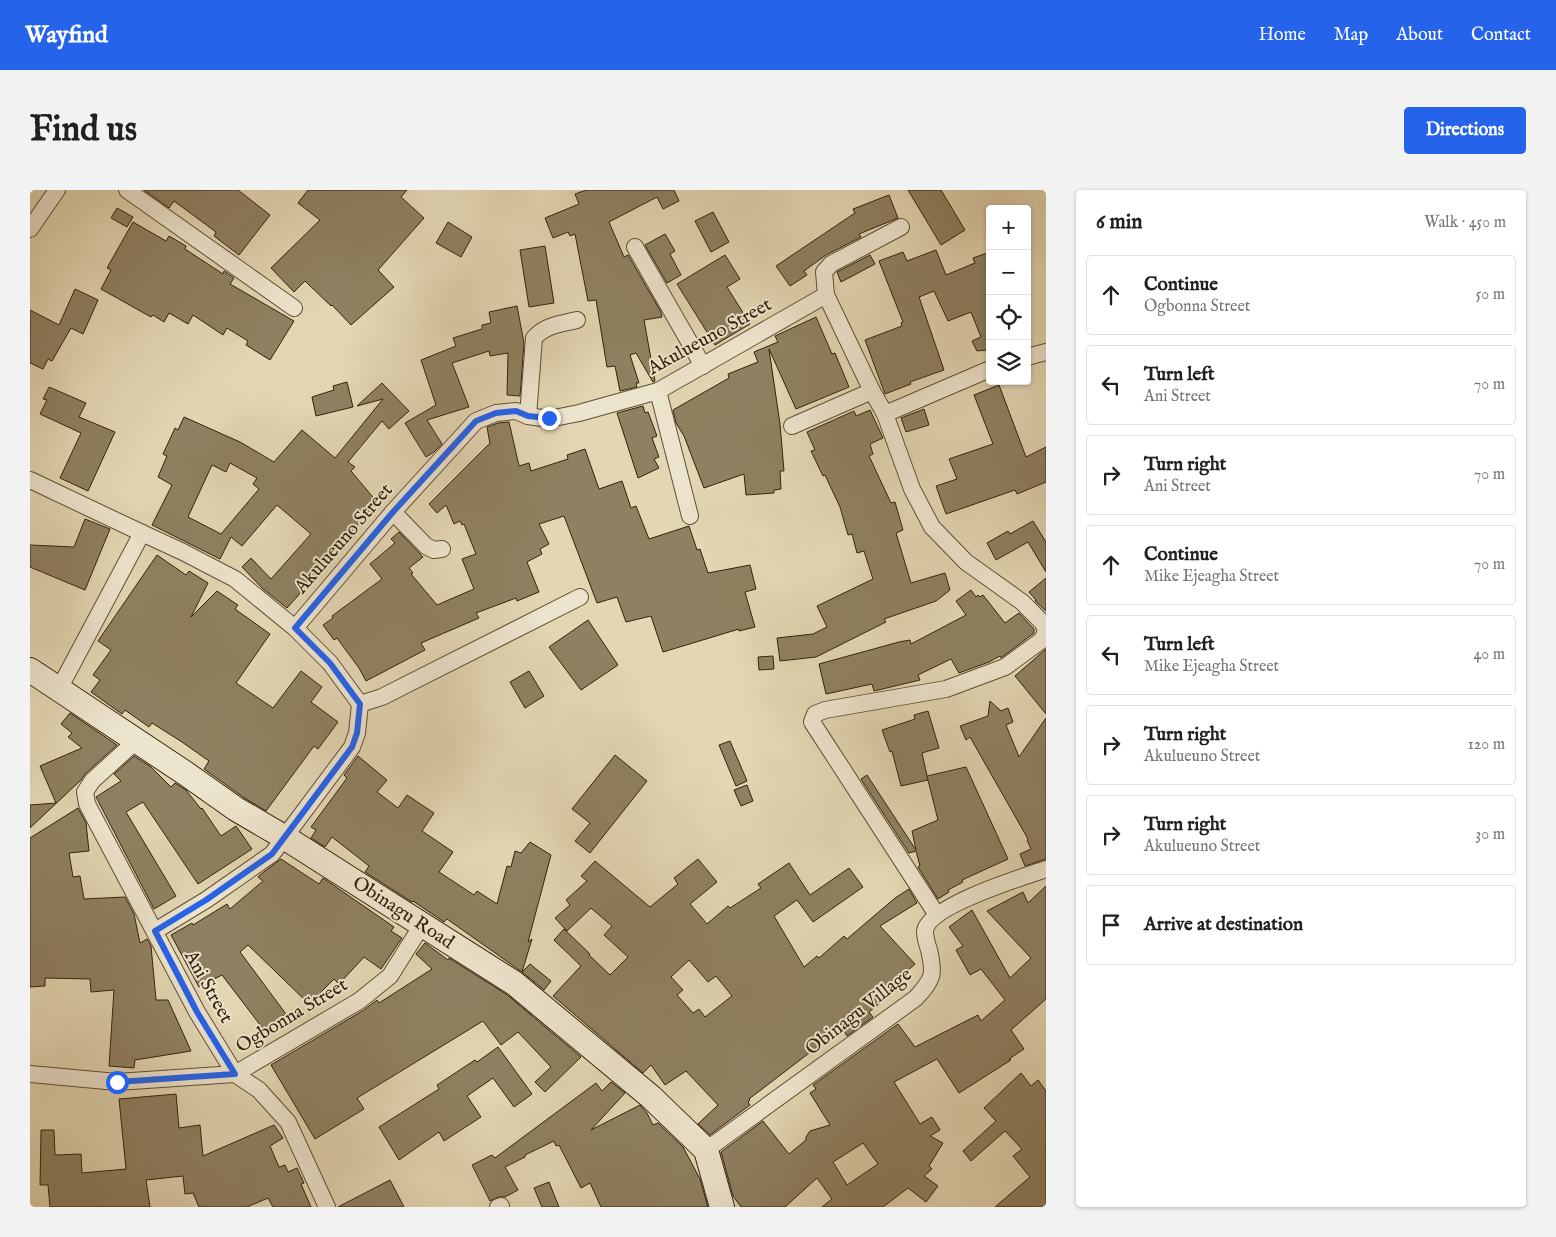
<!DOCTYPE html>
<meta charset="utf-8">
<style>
:root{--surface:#fff;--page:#f2f2f2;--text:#202124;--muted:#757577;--line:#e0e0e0;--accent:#2563eb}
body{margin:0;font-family:"IM FELL English",serif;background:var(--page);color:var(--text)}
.controls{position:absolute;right:15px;top:15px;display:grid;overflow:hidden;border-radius:5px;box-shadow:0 1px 4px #0004}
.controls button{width:45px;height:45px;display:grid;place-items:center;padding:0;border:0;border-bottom:1px solid var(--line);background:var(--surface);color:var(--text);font:25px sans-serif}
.stop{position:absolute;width:15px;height:15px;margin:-11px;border:4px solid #2563eb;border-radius:50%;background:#fff}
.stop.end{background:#2563eb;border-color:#fff;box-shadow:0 1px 5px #0008}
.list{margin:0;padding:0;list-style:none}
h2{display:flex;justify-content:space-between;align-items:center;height:65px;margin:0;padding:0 20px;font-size:21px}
h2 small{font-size:16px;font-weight:400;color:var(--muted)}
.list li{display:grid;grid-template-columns:32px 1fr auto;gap:15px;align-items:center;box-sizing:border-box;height:80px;margin:0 10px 10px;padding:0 10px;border:1px solid var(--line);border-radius:5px}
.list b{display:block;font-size:19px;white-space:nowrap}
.list p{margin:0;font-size:16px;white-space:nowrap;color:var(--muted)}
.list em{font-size:16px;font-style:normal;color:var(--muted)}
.icon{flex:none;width:28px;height:28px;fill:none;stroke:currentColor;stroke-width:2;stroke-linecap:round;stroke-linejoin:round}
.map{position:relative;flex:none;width:1016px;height:1017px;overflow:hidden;border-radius:5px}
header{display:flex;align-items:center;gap:30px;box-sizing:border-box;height:70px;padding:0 25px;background:var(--accent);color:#fff}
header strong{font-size:24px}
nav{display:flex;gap:28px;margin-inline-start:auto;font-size:18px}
.intro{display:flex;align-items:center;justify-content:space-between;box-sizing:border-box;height:120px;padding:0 30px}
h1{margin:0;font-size:35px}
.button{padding:12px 22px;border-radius:5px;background:var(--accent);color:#fff;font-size:18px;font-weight:700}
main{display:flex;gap:30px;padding:0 30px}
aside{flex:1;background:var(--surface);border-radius:5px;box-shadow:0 1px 4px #0004}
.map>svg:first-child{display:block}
.building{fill:#8f8061;stroke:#332209;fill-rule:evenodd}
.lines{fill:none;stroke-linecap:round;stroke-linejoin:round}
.street-casing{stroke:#5f4f33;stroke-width:18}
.secondary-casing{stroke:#332209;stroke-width:26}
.street{stroke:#ede4cd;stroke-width:16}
.secondary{stroke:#ede4cd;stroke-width:24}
.route{stroke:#2563eb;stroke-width:6}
.labels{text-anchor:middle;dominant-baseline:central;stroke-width:4;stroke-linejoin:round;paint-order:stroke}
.street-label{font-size:19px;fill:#332209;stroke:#ede4cd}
</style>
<header>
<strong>Wayfind</strong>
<nav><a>Home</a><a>Map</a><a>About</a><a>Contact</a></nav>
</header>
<div class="intro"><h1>Find us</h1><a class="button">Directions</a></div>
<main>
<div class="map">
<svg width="1016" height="1017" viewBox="0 0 1016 1017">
<rect width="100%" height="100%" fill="#e3d6b2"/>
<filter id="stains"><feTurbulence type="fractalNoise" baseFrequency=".004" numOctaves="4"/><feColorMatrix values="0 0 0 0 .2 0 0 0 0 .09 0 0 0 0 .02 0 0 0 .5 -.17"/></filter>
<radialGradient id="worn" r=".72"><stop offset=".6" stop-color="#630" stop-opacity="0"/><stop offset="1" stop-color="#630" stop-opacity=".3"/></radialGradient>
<g class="building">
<path d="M114 0H208L240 25 209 65 184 46 186 42 144 11 139 18Z"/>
<path d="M278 0H377L371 7 394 28 348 80 364 97 321 135 302 115 301 116 275 91 264 102 241 78 290 30 268 13Z"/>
<path d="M556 0H644L649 11 633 19 627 7 579 32 594 67 598 65 631 122 632 127 614 130 625 191 623 192 606 163 600 165 609 193H606L607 197 590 201 585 176 577 177 566 110 558 111 545 44 540 46 538 42 523 48 515 28 549 14 545 4Z"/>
<path d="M878 0H911L935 40 911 55Z"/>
<path d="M859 5 868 28 829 44 831 47 796 65 774 81 777 85 760 96 746 76 825 23 823 19Z"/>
<path d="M87 18 103 27 97 37 81 28Z"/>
<path d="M683 22 699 52 681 62 665 31Z"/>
<path d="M103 32 136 51 139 46 156 56 155 59 193 84 194 81 204 88 200 94 264 131 240 170 216 155 218 151 197 138 193 145 163 125 158 134 139 123 134 132 123 125 121 127 71 99 81 80 77 78Z"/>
<path d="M418 32 442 47 431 67 406 53Z"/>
<path d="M635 44 645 61 640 64 651 85 637 93 615 55Z"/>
<path d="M515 56 524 113 499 117 490 60Z"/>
<path d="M906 60 916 85 945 73 943 68 960 62V168L956 160 947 161 942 151 951 147 941 122 918 131 904 101 889 107 914 180 880 192 881 194 855 204 835 150 872 136 871 133 873 132 849 71 873 62 877 71Z"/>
<path d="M695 65 710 89 697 97 720 134 685 155 647 94Z"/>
<path d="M840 65 845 74 811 92 807 82Z"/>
<path d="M45 99 68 110 53 144 41 138 22 171 18 169 13 179 0 173V120L29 135Z"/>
<path d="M487 116 494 153 490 206 477 205 478 163 460 166 459 161 422 173 439 217 397 230 412 254 404 262 396 267 375 233 406 215 391 170 426 156 423 148 452 139V135L461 133 459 122Z"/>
<path d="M786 127 802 164 805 163 819 197 766 219 739 159 750 234 754 281H750L751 299 744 300V303L716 305 714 284 674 298 654 246 646 233 643 220 699 188 698 184 728 172 724 162 748 152 745 146Z"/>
<path d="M317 192 323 217 286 226 282 207 304 200 303 196Z"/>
<path d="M352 193 379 221 359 239 352 231 318 272 325 277 321 281 347 312 305 361 307 362 257 418 233 399 212 377 221 368 241 389 281 344 247 315 212 356 201 347 190 369 122 335 142 295 128 287 137 266 133 264 145 238 148 240 154 227 210 252 244 272 272 240 305 268 353 209 327 216ZM200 273 227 288 223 294 229 299 191 344 158 327 182 275 196 282Z"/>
<path d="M969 195 996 267 1016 257V292L987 304 985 300 916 324 906 296 927 289 919 269 963 254 944 205Z"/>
<path d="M19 197 56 213 49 227 85 242 58 301 30 288 51 243 10 224 17 210 13 209Z"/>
<path d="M613 216 615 223 618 222 627 246 622 248 629 267 624 269 629 278 608 288 587 223Z"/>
<path d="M894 219 899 235 876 242 871 228Z"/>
<path d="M840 220 853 248 840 254 843 264 839 266 861 313 865 312 873 340 866 343 881 393 915 383 920 400 906 411 854 429 856 432 786 467 750 471 747 448 783 444 797 437 787 416 843 389 834 361 827 363 822 344 818 345 810 317 795 285 793 286 781 261 785 260 777 242 824 221 826 226Z"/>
<path d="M479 232 489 276 499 273 501 281 538 269 537 265 555 259 569 299 592 291 601 318 606 316 619 349 659 336 667 360 670 359 678 383 720 375 726 399 715 402 725 437 709 441V439L633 462 621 426 596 432 587 407 567 413 534 326 509 334 519 354 510 359 512 364 497 372 509 402 487 411 486 408 446 423 449 428 391 453 395 460 336 491 329 478 307 448 304 450 293 435 303 428 302 426 352 389 340 374 365 353 361 349 369 342 393 367 379 378 383 383 381 384 407 415 444 399 432 369 446 364 434 334 432 335 430 331 424 334 416 315 407 323 399 314 458 255 460 254 457 237 468 233Z"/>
<path d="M55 329 80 339 55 400 0 377V355L44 357Z"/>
<path d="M1003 331 1016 352V382L998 352 966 370 957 353 978 341 980 344Z"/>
<path d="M127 365 156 385 159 381 178 393 161 427 187 401 208 415 205 419 240 444 206 493 243 518 271 481 292 497 281 512 308 532 288 559 284 556 236 621 213 607 174 579 179 571 152 552 122 533 119 537 95 520 92 524 61 502 70 490 63 485 81 460 68 451Z"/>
<path d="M1016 388V421L1005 411 1006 410 999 402Z"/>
<path d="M941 400 946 407 948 405 950 407 953 405 975 433 989 423 1004 439V443L971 468 970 466 959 472 929 483 921 469 888 485 890 490 844 501 842 494 796 504 789 474 869 452 880 450 881 454 936 425 926 411Z"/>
<path d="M558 430 588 475 551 500 519 457Z"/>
<path d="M1016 459V524L985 486Z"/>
<path d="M743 466 744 479 729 480 728 467Z"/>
<path d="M499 481 514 506 495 518 480 492Z"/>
<path d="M960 511 971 521 978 518 983 532 976 535 989 567 1016 528V669L995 676 990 664 1001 659 997 650 998 649 940 547 936 550 930 536 958 526Z"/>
<path d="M898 521 909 558 892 563 898 590 871 596 862 561 860 562 852 540 885 529 884 525Z"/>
<path d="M40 523 87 555 55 584 51 590 0 638V615L26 613 10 576 52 558 38 547 42 543 31 534Z"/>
<path d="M700 551 717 591 706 596 689 555Z"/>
<path d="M585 565 617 591 560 663 545 651 560 633 542 619Z"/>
<path d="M104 566 121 577 141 597 145 593 156 600 171 619 172 618 191 646 206 636 222 659 168 694 113 612 96 622 146 706 124 719 66 607 91 591 84 584Z"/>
<path d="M328 566 357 590 347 602 368 618 377 605 404 623 392 641 423 662 409 682 444 705 447 701 467 714 477 676 481 677 485 661 491 663 500 652 521 665 498 752 502 749 492 782 417 729 414 732 383 711 382 712 335 682 339 676 302 647 295 657 281 648 286 640 281 637 317 588 314 585Z"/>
<path d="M936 577 978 669 932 690 933 692 918 700 919 702 908 709 888 677 890 676 886 661 879 663 831 589 837 585 886 660 882 641 908 630 897 586Z"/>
<path d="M717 595 723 611 711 616 704 600Z"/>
<path d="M48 618 56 633 59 661 39 663 43 687 50 686 54 709 95 707 104 724 110 753 117 749 121 756 126 810H138L161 861 105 870 104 878 79 876 84 800 61 802 60 789 15 788V796L0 797V648Z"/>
<path d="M251 669 289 694 293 688 364 737 361 741 372 748 351 779 334 767 309 794 304 789 279 814 218 755 210 762 256 824 234 840 192 785 169 797 141 745 162 733 163 735 197 714 200 719 233 691 228 687 230 685Z"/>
<path d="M668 669 687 692 660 714 677 734 698 716 700 718 731 698 728 694 759 673 780 705 819 678 833 697 783 732 767 710 744 726 774 777 787 766 789 768 814 746 817 749 865 708 879 699 887 713 850 736 885 774 853 802 857 807 839 822 843 827 817 846 812 838 719 909 720 910 718 912 720 915 680 945 668 934 688 915 656 881 635 895 621 875 613 883 523 806 551 776 524 750 534 739 560 764 559 765 580 785 598 767 574 745 582 736 561 718 537 741 525 728 540 715 536 710 557 691 551 686 565 671 620 717 648 694 644 688ZM659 770 678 792 686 786 702 806 675 827 669 819 663 823 647 805 653 800 641 787Z"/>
<path d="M1016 696V809L981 840 994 859 979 869 981 870 929 903 907 869 864 892 890 934 902 927 910 940 900 946 913 953 899 976 902 979 894 986 908 996 896 1012 878 998 853 1017H792L802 1009 787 988 755 1017H711L703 1006 691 962 733 931 759 964 776 950V947L780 941 800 935 780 903 786 899 783 895 868 834 885 857 948 825 951 831 975 810 951 779 940 785 926 760 933 756 919 737 942 720 980 788 1001 768 957 721 993 702 998 713ZM833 953 848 974 817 995 803 972Z"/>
<path d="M395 753 418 770 419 768 476 804 551 867 515 902 505 892 521 877 488 842 471 855 453 831 327 908 334 919 285 949 241 875 334 820 347 810 349 813 402 779 386 764Z"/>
<path d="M500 774 521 791 514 800 492 782Z"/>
<path d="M468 857 502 904 484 917 463 888 437 906 451 927 414 951 409 942 369 970 349 937 409 899 407 895 445 870 447 872Z"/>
<path d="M991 883 1001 896 1008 890 1016 901V1017H965L1000 987 983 966 992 959 975 941 941 971 933 961 966 931 954 918Z"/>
<path d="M581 892 595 903 561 940 610 915 617 923 623 935 628 933 653 957 670 989 678 1017H571L560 993 551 998 529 955 526 956 524 951 495 965V967L475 977 488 1000 475 1007H468L460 1011 442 975 462 965 465 968 566 893 572 901Z"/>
<path d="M146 904 149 938 170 935 173 966 244 935 253 948 240 956 249 977 255 975 258 982 267 978 274 993 271 994 281 1017H243L238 1008 217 1017H169L163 1003 155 1004 153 986 116 990 120 1017H20L18 995H10L11 940H24L25 965 51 964 52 983 96 979 89 909Z"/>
<path d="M360 990 374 1017H308Z"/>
<path d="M519 992 529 1017H512L504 998Z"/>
</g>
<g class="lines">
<g class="street-casing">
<g id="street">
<path d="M97 0 264 118"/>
<path d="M0 39 27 0"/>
<path d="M605 57 673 176"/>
<path d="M796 105 842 201 855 224 882 299 902 337 936 372 992 412 1013 433 1016 441 1012 450 975 477 916 499 795 520 785 524 782 532 907 725"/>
<path d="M997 167 1016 162"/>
<path d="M628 201 660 326"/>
<path d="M855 224 960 179"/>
<path d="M498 226 504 148C515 135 531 134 547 130"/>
<path d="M762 236 842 201"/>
<path d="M0 290 112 343"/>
<path d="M363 322 396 356 404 360 412 359"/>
<path d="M265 438 363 322 446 231 466 223 486 221 498 226 519 229 549 223 628 201 796 105 794 82 801 74 871 37"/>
<path d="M29 499 112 343 153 362 205 389 265 438 300 473 330 514 327 543 322 557 242 664 176 710 125 741"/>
<path d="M330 514 352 507 550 407"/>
<path d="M106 551 62 591 55 602 57 614 167 822 205 884 229 900 258 932 297 1017"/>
<path d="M0 884 87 892 205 884 329 811 360 786 392 735"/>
<path d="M676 960 886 808C903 789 905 785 899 760 897 754 895 747 895 741 898 716 993 687 1016 679"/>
<path d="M468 1017 471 1016"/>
</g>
</g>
<g class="secondary-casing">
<path id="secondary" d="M0 480 155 583 206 619 254 647 484 793 621 907 676 960 692 1017"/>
</g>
<use href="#street" class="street"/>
<use href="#secondary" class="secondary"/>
</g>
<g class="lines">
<path class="route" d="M87 892 205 884 167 822 125 741 176 710 242 664 322 557 327 543 330 514 300 473 265 438 363 322 446 231 466 223 486 221 498 226 519 228"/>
</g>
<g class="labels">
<g class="street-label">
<text transform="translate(680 147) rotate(-29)">Akulueuno Street</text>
<text transform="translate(314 349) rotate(-49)">Akulueuno Street</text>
<text transform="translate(373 723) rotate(33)">Obinagu Road</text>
<text transform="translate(178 797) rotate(61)">Ani Street</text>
<text transform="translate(829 822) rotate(-38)">Obinagu Village</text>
<text transform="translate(262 826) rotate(-31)">Ogbonna Street</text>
</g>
</g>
<rect width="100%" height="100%" filter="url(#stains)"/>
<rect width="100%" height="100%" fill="url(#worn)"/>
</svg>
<div class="controls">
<button>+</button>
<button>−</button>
<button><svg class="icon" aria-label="locate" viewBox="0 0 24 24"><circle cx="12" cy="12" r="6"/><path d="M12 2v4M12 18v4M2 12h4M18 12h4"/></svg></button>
<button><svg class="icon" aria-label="layers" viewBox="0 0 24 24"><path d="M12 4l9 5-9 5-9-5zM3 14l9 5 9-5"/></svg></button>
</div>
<div class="stop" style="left:87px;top:892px"></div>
<div class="stop end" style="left:519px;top:228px"></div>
</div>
<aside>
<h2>6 min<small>Walk · 450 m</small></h2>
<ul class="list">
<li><svg class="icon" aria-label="ahead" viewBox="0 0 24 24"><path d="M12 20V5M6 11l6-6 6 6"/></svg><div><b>Continue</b><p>Ogbonna Street</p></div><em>50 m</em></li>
<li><svg class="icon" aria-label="left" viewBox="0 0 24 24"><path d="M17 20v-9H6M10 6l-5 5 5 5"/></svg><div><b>Turn left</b><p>Ani Street</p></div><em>70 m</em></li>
<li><svg class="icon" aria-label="right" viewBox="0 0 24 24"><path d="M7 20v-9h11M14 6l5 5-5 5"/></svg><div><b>Turn right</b><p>Ani Street</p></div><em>70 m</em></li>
<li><svg class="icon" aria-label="ahead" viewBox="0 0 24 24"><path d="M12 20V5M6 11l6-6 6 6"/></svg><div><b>Continue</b><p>Mike Ejeagha Street</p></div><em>70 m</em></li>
<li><svg class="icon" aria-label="left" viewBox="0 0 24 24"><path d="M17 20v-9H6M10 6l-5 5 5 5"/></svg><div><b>Turn left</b><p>Mike Ejeagha Street</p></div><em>40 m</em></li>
<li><svg class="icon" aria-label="right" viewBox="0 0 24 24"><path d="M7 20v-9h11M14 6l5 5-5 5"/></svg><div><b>Turn right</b><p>Akulueuno Street</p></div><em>120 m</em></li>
<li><svg class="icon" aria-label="right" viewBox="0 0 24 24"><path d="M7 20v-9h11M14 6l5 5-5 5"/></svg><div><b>Turn right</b><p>Akulueuno Street</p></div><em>30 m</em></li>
<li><svg class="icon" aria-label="arrive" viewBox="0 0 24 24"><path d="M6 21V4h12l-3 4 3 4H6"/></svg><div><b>Arrive at destination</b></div></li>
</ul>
</aside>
</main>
